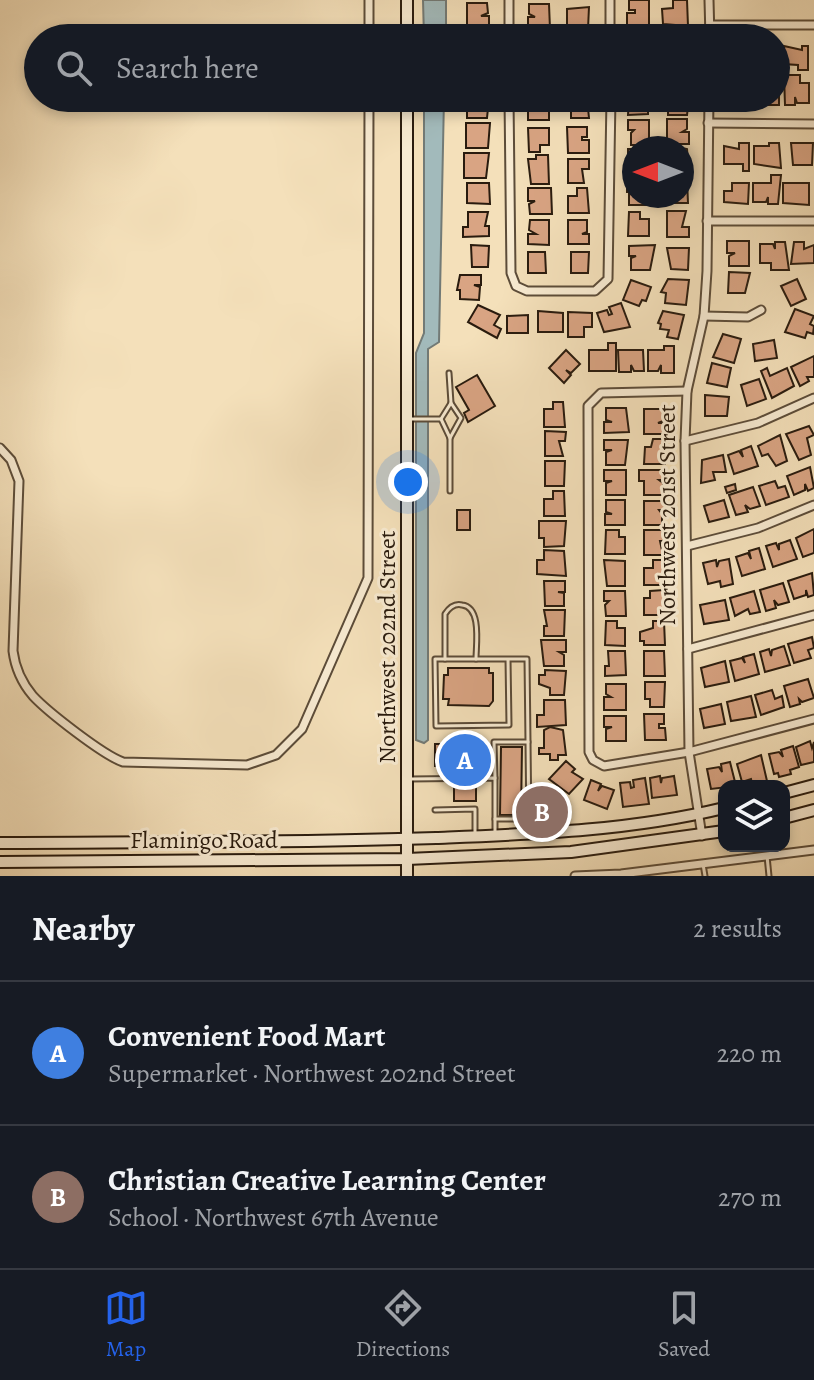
<!DOCTYPE html>
<meta charset="utf-8">
<style>
:root{--surface:#171b24;--page:#242831;--text:#f1f3f6;--muted:#9ea1a6;--line:#363941;--accent:#2563eb}
body{margin:0;font-family:Alegreya,serif;background:var(--page);color:var(--text)}
.controls{position:absolute;right:24px;bottom:24px;display:grid;overflow:hidden;border-radius:16px;box-shadow:0 4px 12px #0003}
.controls button{width:72px;height:72px;display:grid;place-items:center;padding:0;border:0;border-bottom:2px solid var(--line);background:var(--surface);color:var(--text);font:40px sans-serif}
.compass{position:absolute;left:622px;top:136px;width:72px;height:72px;border-radius:50%;background:var(--surface);box-shadow:0 4px 12px #0003;rotate:270deg}
.you{position:absolute;left:408px;top:482px;width:28px;height:28px;margin:-20px;border:6px solid #fff;border-radius:50%;background:#1a73e8;box-shadow:0 0 0 12px #1a73e833}
.badge{display:grid;place-items:center;width:52px;height:52px;border-radius:50%;background:var(--accent);color:#fff;font-size:26px;font-weight:700}
.pin{position:absolute;translate:-50% -50%;border:4px solid #fff;box-shadow:0 2px 8px #0006}
.list{margin:0;padding:0;list-style:none}
h2{display:flex;justify-content:space-between;align-items:center;height:104px;margin:0;padding:0 32px;font-size:34px}
h2 small{font-size:26px;font-weight:400;color:var(--muted)}
.list li{display:grid;grid-template-columns:52px 1fr auto;gap:24px;align-items:center;box-sizing:border-box;height:144px;padding:0 32px;border-top:2px solid var(--line)}
.list b{display:block;font-size:30px;white-space:nowrap}
.list p{margin:0;font-size:26px;white-space:nowrap;color:var(--muted)}
.list em{font-size:26px;font-style:normal;color:var(--muted)}
.icon{flex:none;width:44px;height:44px;fill:none;stroke:currentColor;stroke-width:2;stroke-linecap:round;stroke-linejoin:round}
.map{position:relative;flex:none;width:814px;height:876px;overflow:hidden}
.search{position:absolute;background:var(--surface);box-shadow:0 4px 12px #0003;left:24px;right:24px;top:24px;height:88px;display:flex;align-items:center;gap:20px;box-sizing:border-box;padding:0 28px;border-radius:44px;color:var(--muted);font-size:30px}
.sheet{height:392px;background:var(--surface)}
nav{display:flex;justify-content:space-around;align-items:center;box-sizing:border-box;height:112px;border-top:2px solid var(--line);background:var(--surface);font-size:22px;color:var(--muted)}
nav a{display:grid;justify-items:center;gap:4px}
nav .on{color:var(--accent)}
.map>svg:first-child{display:block}
.water{fill:#a2babb;stroke:#727a76;stroke-width:2}
.building{fill:#d9a483;stroke:#291b0e;stroke-width:2}
.lines{fill:none;stroke-linecap:round;stroke-linejoin:round}
.lane-casing{stroke:#5c4c39;stroke-width:7}
.street-casing{stroke:#5c4c39;stroke-width:11}
.secondary-casing{stroke:#291b0e;stroke-width:14}
.lane{stroke:#f8ebd2;stroke-width:3}
.street{stroke:#f8ebd2;stroke-width:7}
.secondary{stroke:#f8ebd2;stroke-width:10}
.labels{text-anchor:middle;dominant-baseline:central;stroke-width:6;stroke-linejoin:round;paint-order:stroke}
.street-label{font-size:24px;fill:#291b0e;stroke:#f8ebd2}
</style>
<div class="map">
<svg width="814" height="876" viewBox="0 0 814 876">
<rect width="100%" height="100%" fill="#f4e0ba"/>
<filter id="stains"><feTurbulence type="fractalNoise" baseFrequency=".0025" numOctaves="4"/><feColorMatrix values="0 0 0 0 .2 0 0 0 0 .09 0 0 0 0 .02 0 0 0 .5 -.17"/></filter>
<radialGradient id="worn" r=".72"><stop offset=".6" stop-color="#630" stop-opacity="0"/><stop offset="1" stop-color="#630" stop-opacity=".3"/></radialGradient>
<g class="water">
<path d="M423 0H446V38H424Z"/>
<path d="M424 98H444L439 342 428 349V740L424 743 416 740V353L424 333Z"/>
</g>
<g class="building">
<path d="M629 0H649V26H627V13H635V10H629Z"/>
<path d="M673 0H687L688 26 663 24 662 9 673 8Z"/>
<path d="M467 3H487L488 13 481 16H489V29H467Z"/>
<path d="M529 4H549L550 29 528 30V17H535L529 14Z"/>
<path d="M589 7 588 29 567 28V9Z"/>
<rect x="628" y="30" width="21" height="8"/>
<rect x="668" y="30" width="18" height="8"/>
<path d="M784 46 802 50V46H808V70H798V65L783 64Z"/>
<path d="M784 75H800V83H809V103H797L795 97V105H785Z"/>
<path d="M776 83H779V105H769V98H776Z"/>
<path d="M467 98H489L487 118H467Z"/>
<path d="M530 98H549V120H528V110H535L530 107Z"/>
<path d="M571 98H587L589 118H571Z"/>
<path d="M629 98H648V102H653V110H648V114L628 115Z"/>
<path d="M668 98H689L687 115H668Z"/>
<path d="M724 98H749V103L724 105Z"/>
<path d="M754 98H766L767 103H754Z"/>
<path d="M667 119H687V129L682 132H689V144H667Z"/>
<path d="M628 120H649V145H631V133L634 130H628Z"/>
<path d="M466 123H490L488 148H466Z"/>
<path d="M567 127H587V137H582V140H589V153H568Z"/>
<path d="M528 128H549V145H540V152H529Z"/>
<path d="M739 143H749V171H743V164H724V146L739 149Z"/>
<path d="M769 143H779L781 168 754 164V146H769Z"/>
<path d="M791 143H813L812 165H793Z"/>
<path d="M682 148 687 149 689 174H682Z"/>
<rect x="628" y="149" width="6" height="11"/>
<path d="M464 153H489L486 178H464Z"/>
<path d="M536 155H548L549 184H531L528 159H536Z"/>
<path d="M568 159H589V169H582L584 183H568Z"/>
<path d="M771 175H781L778 204H768V197L766 202H753V183H771Z"/>
<rect x="627" y="179" width="7" height="13"/>
<path d="M682 179H687L688 203H668V196H682Z"/>
<path d="M467 183H489L490 204 467 203Z"/>
<path d="M732 183H749L748 204 724 202V191H732Z"/>
<path d="M783 183H809V205L783 203Z"/>
<path d="M528 188H551L552 214H530L529 204 535 201H528Z"/>
<path d="M577 188H587L589 213H568V196H577Z"/>
<path d="M629 194 650 196V205H629Z"/>
<path d="M667 211H686L682 227H689V237H667Z"/>
<path d="M468 212H488L485 226H489V236L463 237V227H468Z"/>
<path d="M629 212H640V219H649V236H628Z"/>
<path d="M530 220H549V245L528 244V234H536L529 230Z"/>
<path d="M568 220H587V232L582 234H589V244H568Z"/>
<path d="M727 241H749V266H729V256L735 253H727Z"/>
<path d="M775 242H785L789 270H771V263H760V244H773L775 249Z"/>
<path d="M794 242H804V249L814 245V263L791 264Z"/>
<path d="M471 245 489 246 488 267H472Z"/>
<path d="M655 245 650 270H631V258L636 256H629V246Z"/>
<path d="M667 248H689L688 270 671 269Z"/>
<path d="M528 252H545L546 273H528Z"/>
<path d="M571 252H589L588 273H571Z"/>
<path d="M729 272 750 273 745 293H728Z"/>
<path d="M460 275H481V285H474L480 287 479 300 460 299V290H457Z"/>
<path d="M668 279 689 280 686 305 665 303 666 293 661 292Z"/>
<path d="M797 279 806 299 791 306 781 286Z"/>
<path d="M631 280 651 287 646 301 642 300 639 306 623 300Z"/>
<path d="M621 303 630 327 604 332 597 313 607 310 609 315 612 314 609 307Z"/>
<path d="M478 305 500 315 494 325 501 329 497 338 468 322Z"/>
<path d="M795 309 814 316 810 324 814 326 813 334 807 332 805 338 785 332Z"/>
<path d="M538 311 563 313V332H538Z"/>
<path d="M663 311 684 315 678 339 667 337 669 330 660 329 661 324 658 323Z"/>
<path d="M568 312 592 313V327H584V337H568Z"/>
<path d="M528 315V333H507V316Z"/>
<path d="M723 334 741 339 734 363 713 357Z"/>
<path d="M774 340 777 358 755 361 753 344Z"/>
<path d="M608 343H616V371H589V350H608Z"/>
<path d="M664 346H674V373H661V365L658 371H648V350H664Z"/>
<path d="M566 350 580 364 571 373 566 370 571 375 564 383 549 368Z"/>
<path d="M618 350H643L644 371H634L631 365V372H619Z"/>
<path d="M814 356V377H807L809 381 800 386 791 367Z"/>
<path d="M712 363 731 368 727 387 707 383Z"/>
<path d="M767 368 770 376 787 368 794 386 772 398 761 371Z"/>
<path d="M477 375 495 406 468 422 464 413 469 410 456 387Z"/>
<path d="M759 379 766 399 747 406 741 385Z"/>
<path d="M705 395 729 397 727 416H705Z"/>
<path d="M553 402H563L565 427H544V409H553Z"/>
<path d="M606 408H626L629 432 604 433V422H612L606 420Z"/>
<path d="M644 409H663V421L658 423H665V434H644Z"/>
<path d="M809 426 814 435 807 438 811 455 799 460 786 434Z"/>
<path d="M545 431 566 432 565 441H559L563 456H545Z"/>
<path d="M780 435 787 461 776 466 768 454 762 456 758 446Z"/>
<path d="M653 439H665V464H644L645 447H651Z"/>
<path d="M604 440H628L625 465H606V452L612 450H604Z"/>
<path d="M751 446 758 466 734 474 728 455 739 451 743 457 741 450Z"/>
<path d="M723 455 726 472H713L715 480 701 483 702 460Z"/>
<path d="M545 461H565L564 486H545Z"/>
<path d="M810 467 814 488 808 491 805 484V490L794 495 787 476Z"/>
<path d="M604 470H626V495H606V483L612 481H604Z"/>
<path d="M639 470H665V480H659L663 483V495H644V481H639Z"/>
<path d="M775 481 778 488 785 486 789 497 766 505 759 486Z"/>
<path d="M735 484 736 490 727 493 725 487Z"/>
<path d="M753 487 760 506 750 509 745 505 748 512 736 515 729 495Z"/>
<path d="M553 491H564L565 516H544V499H553Z"/>
<path d="M606 500H625V525H605V514H612L606 512Z"/>
<path d="M724 500 729 517 709 522 704 506Z"/>
<path d="M644 501H665V510H659L662 514V525H644Z"/>
<rect x="457" y="510" width="13" height="20"/>
<path d="M539 521H566L564 546 544 547V538H539Z"/>
<path d="M814 529V553L803 557 796 538Z"/>
<path d="M606 530H619V537H625V554H605Z"/>
<path d="M644 530H665V541H660L663 555H644Z"/>
<path d="M790 540 797 559 773 567 766 546 776 543 779 550V544Z"/>
<path d="M759 548 765 569 742 576 736 557 748 553 751 559 749 551Z"/>
<path d="M544 550 564 551 566 576 537 574V560H544Z"/>
<path d="M729 559 733 584 721 587 720 581 708 584 703 563 716 560 717 567 719 561Z"/>
<path d="M604 560 625 561V586H607Z"/>
<path d="M653 560H664L665 585H644V568H653Z"/>
<path d="M812 573 814 595 808 597 806 590V595L794 599 788 581Z"/>
<path d="M544 581H565V592H558L564 593V606H545Z"/>
<path d="M783 583 789 602 778 605 774 600 776 608 766 611 760 590Z"/>
<path d="M664 590 665 615H644V598H650V591Z"/>
<path d="M604 591H625L626 616H606L605 605 609 601H604Z"/>
<path d="M754 591 760 612 750 614 748 609 735 616 730 598Z"/>
<path d="M725 600 729 620 704 624 700 605Z"/>
<path d="M544 610H565L564 636H544V626H547Z"/>
<path d="M606 621H617V628H625V646L605 645Z"/>
<path d="M653 621H664L665 645H644V641H640V632L653 628Z"/>
<path d="M812 637 814 648 808 650 811 658 794 663 788 644Z"/>
<path d="M541 640H566V652H559L564 655V666H544Z"/>
<path d="M784 646 790 665 765 672 760 652 769 649 771 656 772 650Z"/>
<path d="M608 651H625L626 675 605 676V666H609Z"/>
<path d="M644 651H664L665 676H644Z"/>
<path d="M754 654 759 674 735 681 730 661 742 658 745 663 743 657Z"/>
<path d="M725 661 729 682 705 687 701 668Z"/>
<path d="M448 668H489V673H493V701L489 706 448 705 449 699H443L444 675H448Z"/>
<path d="M545 670 566 671 564 695H550V688L539 684V675H545Z"/>
<path d="M808 679 814 698 802 702 799 699 800 704 790 707 784 686Z"/>
<path d="M645 682H665L664 707H650V699H645Z"/>
<path d="M606 684H626V710H604V697H611L606 694Z"/>
<path d="M772 690 775 699 782 696 784 707 761 715 755 695Z"/>
<path d="M751 696 756 717 731 721 727 702Z"/>
<path d="M544 700H565L566 725 537 727V715H544Z"/>
<path d="M721 704 725 724 704 728 700 709Z"/>
<path d="M644 714H664V724H659V728H665L666 740H645Z"/>
<path d="M604 716H626V741H606V729L612 727H604Z"/>
<path d="M550 727 563 730 566 755H558V760H550V754H539V748H544V730Z"/>
<path d="M810 741 812 748 814 742V762L801 765 796 747Z"/>
<path d="M435 744H478V767L435 766Z"/>
<path d="M793 746 799 767 790 770 791 774 779 777 778 773 774 774 769 754 779 752 783 757 781 750Z"/>
<path d="M501 747H522L521 815H500Z"/>
<path d="M761 755 767 781 752 784 751 779 742 782 737 764Z"/>
<path d="M566 761 575 769 572 772 583 779 569 794 549 779Z"/>
<path d="M730 762 736 786 711 789 707 769 719 767 722 772 721 764Z"/>
<path d="M660 776 661 783 662 778 674 776 677 795 652 798 650 778Z"/>
<path d="M645 778 649 804 623 807 620 783 630 782 631 788 634 787 633 780Z"/>
<path d="M591 780 601 784 598 791 602 786 614 790 607 809 584 800Z"/>
<rect x="454" y="786" width="22" height="15"/>
</g>
<g class="lines">
<g class="lane-casing">
<g id="lane">
<path d="M409 419H441L451 403 449 373"/>
<path d="M441 419 450 438V491"/>
<path d="M450 438 461 418 451 403"/>
<path d="M445 659V614C449 608 454 603 462 605 482 607 476 645 476 659"/>
<path d="M508 659 509 725 436 726 435 659H527L528 742"/>
<path d="M495 778 494 742H528L529 830"/>
<path d="M410 779 495 778V833"/>
<path d="M435 810 475 809V833"/>
<path d="M495 819H527"/>
<path d="M767 856 769 876"/>
<path d="M703 864 705 876"/>
</g>
</g>
<g class="street-casing">
<g id="street">
<path d="M369 0V38"/>
<path d="M509 0V38"/>
<path d="M610 0V38"/>
<path d="M709 0 710 38"/>
<path d="M710 25H814"/>
<path d="M509 98 511 273 516 286 527 291H595L608 279 611 98"/>
<path d="M708 123 814 124"/>
<path d="M707 221H814"/>
<path d="M704 316 748 317 761 310"/>
<path d="M687 391 601 393 588 406 589 752 593 760 604 766 689 752 814 719"/>
<path d="M685 441 758 423 814 398"/>
<path d="M0 448 11 460 19 481 13 651C15 667 22 683 33 696 48 712 103 755 123 762L247 765 276 755 302 729 368 578 369 98"/>
<path d="M687 546 758 528 814 505"/>
<path d="M688 649 814 615"/>
<path d="M702 836 689 752 685 441 687 391 704 316 707 271 709 98"/>
<path d="M575 876 621 874 814 850"/>
</g>
</g>
<g class="secondary-casing">
<g id="secondary">
<path d="M407 38V0"/>
<path d="M407 98V876"/>
<path d="M784 793 814 785"/>
<path d="M784 818 814 810"/>
<path d="M0 843C145 842 291 843 436 838 534 834 629 831 724 808"/>
<path d="M0 862 407 859 571 852 724 831"/>
</g>
</g>
<use href="#lane" class="lane"/>
<use href="#street" class="street"/>
<use href="#secondary" class="secondary"/>
</g>
<g class="labels">
<g class="street-label">
<text transform="translate(667 515) rotate(-90)">Northwest 201st Street</text>
<text transform="translate(387 647) rotate(-90)">Northwest 202nd Street</text>
<text x="204" y="840">Flamingo Road</text>
</g>
</g>
<rect width="100%" height="100%" filter="url(#stains)"/>
<rect width="100%" height="100%" fill="url(#worn)"/>
</svg>
<div class="controls">
<button><svg class="icon" aria-label="layers" viewBox="0 0 24 24"><path d="M12 4l9 5-9 5-9-5zM3 14l9 5 9-5"/></svg></button>
</div>
<svg class="compass" viewBox="-18 -18 36 36"><path d="M0-13l5 13h-10z" fill="#e53935"/><path d="M0 13l5-13h-10z" fill="#9ea1a6"/></svg>
<div class="you"></div>
<div class="pin badge" style="left:465px;top:760px;background:#3f7fe0">A</div>
<div class="pin badge" style="left:542px;top:812px;background:#8d6e63">B</div>
<div class="search"><svg class="icon" aria-label="search" viewBox="0 0 24 24"><circle cx="10" cy="10" r="6"/><path d="M15 15l6 6"/></svg>Search here</div>
</div>
<section class="sheet">
<h2>Nearby<small>2 results</small></h2>
<ul class="list">
<li><span class="badge" style="background:#3f7fe0">A</span><div><b>Convenient Food Mart</b><p>Supermarket · Northwest 202nd Street</p></div><em>220 m</em></li>
<li><span class="badge" style="background:#8d6e63">B</span><div><b>Christian Creative Learning Center</b><p>School · Northwest 67th Avenue</p></div><em>270 m</em></li>
</ul>
</section>
<nav>
<a class="on"><svg class="icon" aria-label="map" viewBox="0 0 24 24"><path d="M3 6l6-2 6 2 6-2v14l-6 2-6-2-6 2zM9 4v14M15 6v14"/></svg>Map</a>
<a><svg class="icon" aria-label="directions" viewBox="0 0 24 24"><path d="M12 3l9 9-9 9-9-9zM9 14v-3h6M13 9l2 2-2 2"/></svg>Directions</a>
<a><svg class="icon" aria-label="saved" viewBox="0 0 24 24"><path d="M7 4h10v16l-5-4-5 4z"/></svg>Saved</a>
</nav>
